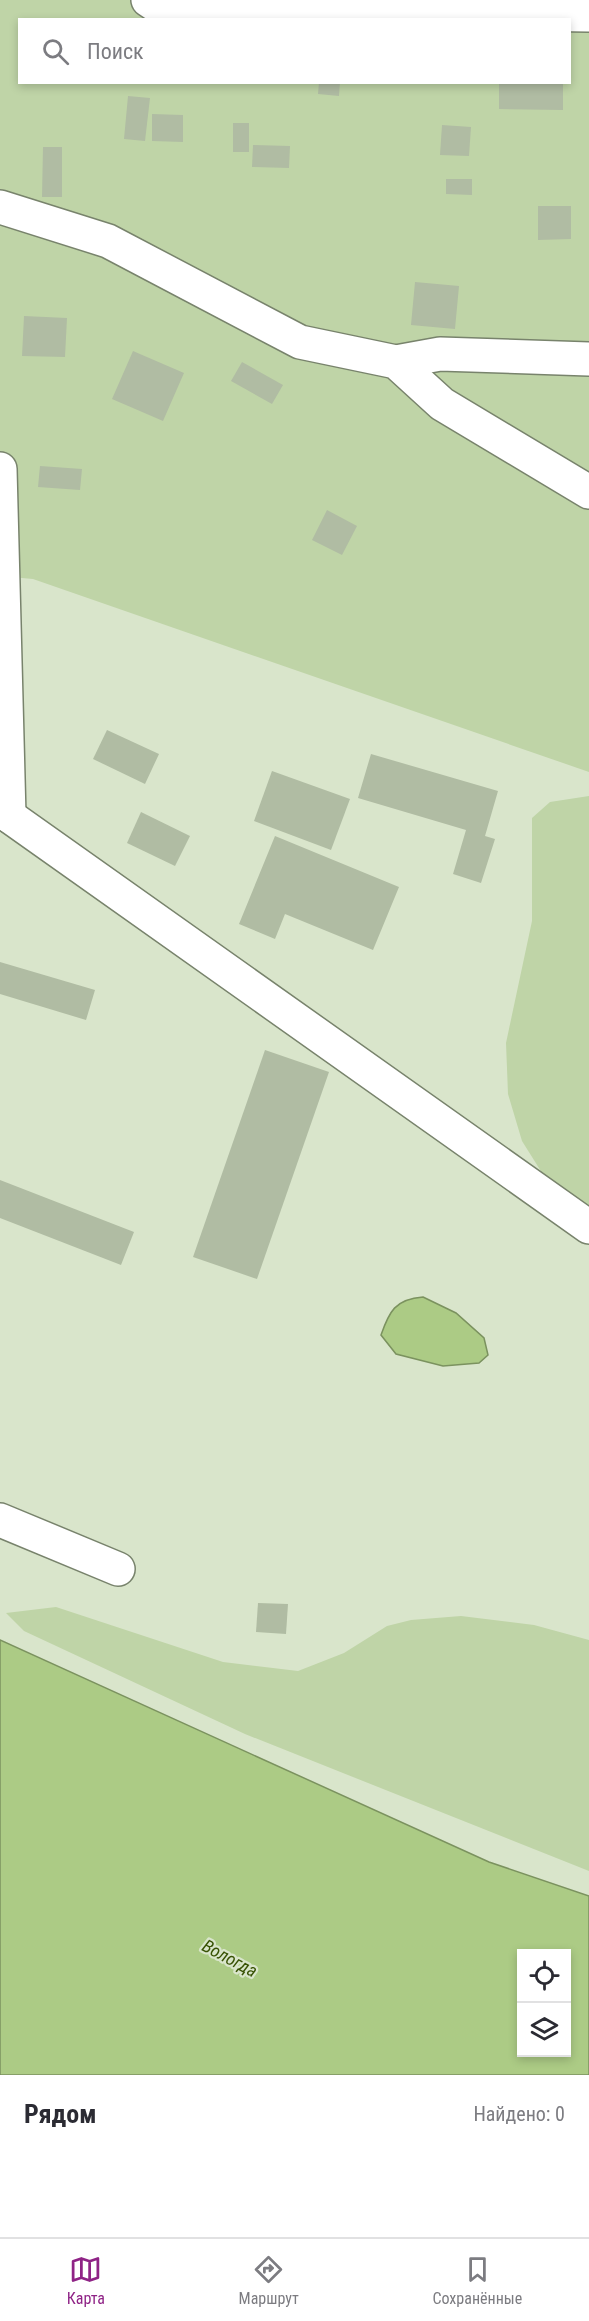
<!DOCTYPE html>
<html lang="ru">
<meta charset="utf-8">
<style>
:root{--surface:#fff;--page:#f7f7f7;--text:#2b2b33;--muted:#7c7c81;--line:#e1e1e2;--accent:#8f2386}
body{margin:0;font-family:"Roboto Condensed",sans-serif;background:var(--page);color:var(--text)}
.controls{position:absolute;right:18px;bottom:18px;display:grid;overflow:hidden;border-radius:0px;box-shadow:0 3px 9px #0003}
.controls button{width:54px;height:54px;display:grid;place-items:center;padding:0;border:0;border-bottom:2px solid var(--line);background:var(--surface);color:var(--text);font:30px sans-serif}
.list{margin:0;padding:0;list-style:none}
h2{display:flex;justify-content:space-between;align-items:center;height:78px;margin:0;padding:0 24px;font-size:26px}
h2 small{font-size:20px;font-weight:400;color:var(--muted)}
.icon{flex:none;width:33px;height:33px;fill:none;stroke:currentColor;stroke-width:2;stroke-linecap:round;stroke-linejoin:round}
.map{position:relative;flex:none;width:589px;height:2075px;overflow:hidden}
.search{position:absolute;background:var(--surface);box-shadow:0 3px 9px #0003;left:18px;right:18px;top:18px;height:66px;display:flex;align-items:center;gap:15px;box-sizing:border-box;padding:0 21px;border-radius:0px;color:var(--muted);font-size:22px}
.sheet{height:162px;background:var(--surface)}
nav{display:flex;justify-content:space-around;align-items:center;box-sizing:border-box;height:84px;border-top:2px solid var(--line);background:var(--surface);font-size:16px;color:var(--muted)}
nav a{display:grid;justify-items:center;gap:3px}
nav .on{color:var(--accent)}
.map>svg:first-child{display:block}
.green{fill:#bfd4a7;fill-rule:evenodd}
.water{fill:#accb85;stroke:#7b925f;stroke-width:1.5;fill-rule:evenodd}
.building{fill:#b0bca3}
.lines{fill:none;stroke-linecap:round;stroke-linejoin:round}
.minor-casing{stroke:#78836c;stroke-width:36}
.minor{stroke:#fff;stroke-width:33}
.labels{text-anchor:middle;dominant-baseline:central;stroke-width:4.5;stroke-linejoin:round;paint-order:stroke}
.water-label{font-size:18px;font-style:italic;fill:#385204;stroke:#d9e5cb}
</style>
<div class="map">
<svg width="589" height="2075" viewBox="0 0 589 2075">
<rect width="100%" height="100%" fill="#d9e5cb"/>
<g class="green">
<path d="M0 0H589V772L33 579 0 576ZM20 20H570V82H20Z"/>
<path d="M589 796V1211L549 1184 522 1141 508 1094 506 1043 532 921V818L550 802Z"/>
<path d="M56 1607 223 1662 298 1671 344 1653 387 1626 411 1620 461 1616 534 1625 589 1640V1871L245 1734 24 1631 6 1613Z"/>
</g>
<g class="water">
<path d="M423 1297 456 1313 484 1338 488 1355 479 1363 443 1366 396 1354 381 1335C389 1312 395 1299 423 1297Z"/>
<path d="M0 1640 489 1862 589 1896V2075H0ZM522 1954H566V2052H522Z"/>
</g>
<g class="building">
<path d="M319 82H340L339 96 318 94Z"/>
<path d="M499 82H563V110L499 109Z"/>
<path d="M128 96 150 98 145 141 124 139Z"/>
<path d="M152 114 183 115V142L152 141Z"/>
<rect x="233" y="123" width="16" height="29"/>
<path d="M442 125 471 127 469 156 440 155Z"/>
<path d="M253 145 290 146 289 168 252 167Z"/>
<path d="M43 147H62V197H42Z"/>
<path d="M446 179H472V195L446 194Z"/>
<path d="M538 206H571V239L538 240Z"/>
<path d="M415 282 459 286 455 329 411 325Z"/>
<path d="M24 316 67 318 65 357 22 356Z"/>
<path d="M133 351 184 373 163 421 112 399Z"/>
<path d="M242 362 283 385 272 404 231 381Z"/>
<path d="M40 466 82 469 80 490 38 487Z"/>
<path d="M327 510 357 526 342 555 312 540Z"/>
<path d="M107 730 159 754 145 784 93 759Z"/>
<path d="M371 754 498 791 485 836 495 839 481 883 453 874 466 830 358 798Z"/>
<path d="M272 771 350 799 331 850 254 821Z"/>
<path d="M141 812 190 836 175 866 127 843Z"/>
<path d="M275 836 399 887 373 950 285 914 275 939 239 924Z"/>
<path d="M0 962 95 990 86 1020 0 994Z"/>
<path d="M265 1050 329 1072 257 1279 193 1257Z"/>
<path d="M0 1180 134 1232 121 1265 0 1218Z"/>
<path d="M258 1603 288 1604 286 1634 256 1632Z"/>
</g>
<g class="lines">
<g class="minor-casing">
<g id="minor">
<path d="M148 0 160 8 589 15"/>
<path d="M0 207 108 241 300 342 396 362 442 404 589 492"/>
<path d="M396 362 440 354 589 359"/>
<path d="M0 469 9 816"/>
<path d="M9 816 589 1227"/>
<path d="M0 1520 118 1569"/>
</g>
</g>
<use href="#minor" class="minor"/>
</g>
<g class="labels">
<g class="water-label">
<text transform="translate(230 1958) rotate(28)">Вологда</text>
</g>
</g>
</svg>
<div class="controls">
<button><svg class="icon" aria-label="locate" viewBox="0 0 24 24"><circle cx="12" cy="12" r="6"/><path d="M12 2v4M12 18v4M2 12h4M18 12h4"/></svg></button>
<button><svg class="icon" aria-label="layers" viewBox="0 0 24 24"><path d="M12 4l9 5-9 5-9-5zM3 14l9 5 9-5"/></svg></button>
</div>
<div class="search"><svg class="icon" aria-label="search" viewBox="0 0 24 24"><circle cx="10" cy="10" r="6"/><path d="M15 15l6 6"/></svg>Поиск</div>
</div>
<section class="sheet">
<h2>Рядом<small>Найдено: 0</small></h2>
<ul class="list">
</ul>
</section>
<nav>
<a class="on"><svg class="icon" aria-label="map" viewBox="0 0 24 24"><path d="M3 6l6-2 6 2 6-2v14l-6 2-6-2-6 2zM9 4v14M15 6v14"/></svg>Карта</a>
<a><svg class="icon" aria-label="directions" viewBox="0 0 24 24"><path d="M12 3l9 9-9 9-9-9zM9 14v-3h6M13 9l2 2-2 2"/></svg>Маршрут</a>
<a><svg class="icon" aria-label="saved" viewBox="0 0 24 24"><path d="M7 4h10v16l-5-4-5 4z"/></svg>Сохранённые</a>
</nav>
